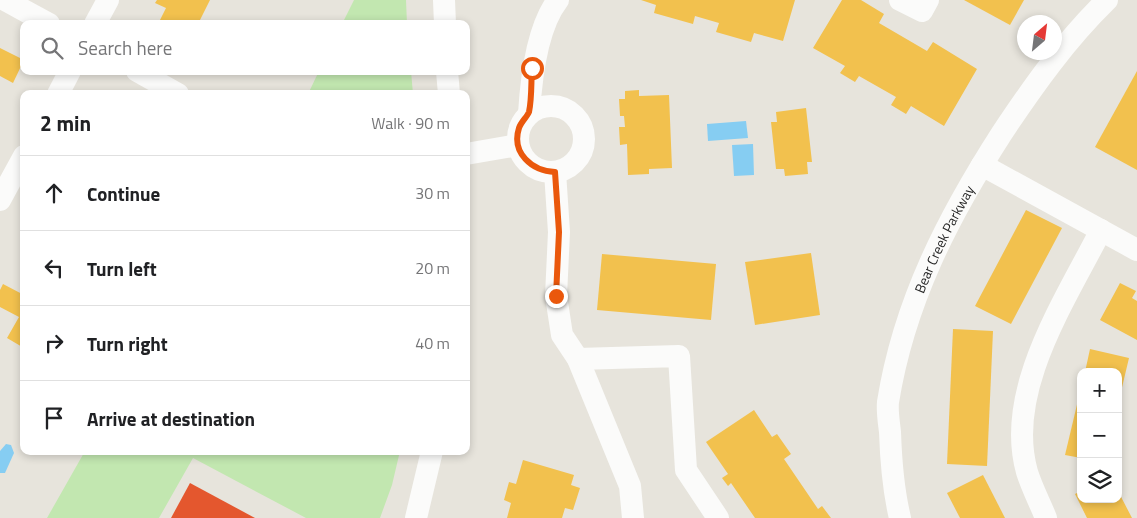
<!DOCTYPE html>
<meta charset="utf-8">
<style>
:root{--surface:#fff;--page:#f6f6f6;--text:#202124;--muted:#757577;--line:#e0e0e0}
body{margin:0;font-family:"Titillium Web",sans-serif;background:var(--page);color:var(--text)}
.controls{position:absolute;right:15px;bottom:15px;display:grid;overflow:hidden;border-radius:10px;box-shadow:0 2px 8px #0003}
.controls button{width:45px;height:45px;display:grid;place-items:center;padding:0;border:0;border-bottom:1px solid var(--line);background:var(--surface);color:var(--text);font:25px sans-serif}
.compass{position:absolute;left:1017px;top:15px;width:45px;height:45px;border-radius:50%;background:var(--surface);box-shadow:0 2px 8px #0003;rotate:28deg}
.stop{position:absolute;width:15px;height:15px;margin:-11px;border:4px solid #ea580c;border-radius:50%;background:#fff}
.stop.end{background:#ea580c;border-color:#fff;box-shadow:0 1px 5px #0008}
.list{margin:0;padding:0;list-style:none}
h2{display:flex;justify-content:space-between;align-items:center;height:65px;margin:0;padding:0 20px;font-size:21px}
h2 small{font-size:16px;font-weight:400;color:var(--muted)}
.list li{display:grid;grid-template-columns:32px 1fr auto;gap:15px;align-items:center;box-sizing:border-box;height:75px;padding:0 20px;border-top:1px solid var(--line)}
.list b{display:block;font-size:19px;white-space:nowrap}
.list em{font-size:16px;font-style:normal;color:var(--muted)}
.icon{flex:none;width:28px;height:28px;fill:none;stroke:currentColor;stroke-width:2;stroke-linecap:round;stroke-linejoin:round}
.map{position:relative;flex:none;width:1137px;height:518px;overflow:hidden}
.search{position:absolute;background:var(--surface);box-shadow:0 2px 8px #0003;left:20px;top:20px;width:450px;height:55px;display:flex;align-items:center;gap:12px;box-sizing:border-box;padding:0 18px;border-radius:10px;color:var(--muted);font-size:19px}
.panel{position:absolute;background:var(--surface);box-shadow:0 2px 8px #0003;left:20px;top:90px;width:450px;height:365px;border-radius:10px}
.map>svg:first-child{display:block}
.green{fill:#c2e7b0}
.water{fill:#86cdf2}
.homes{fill:#f2c14e}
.shops{fill:#e4572e}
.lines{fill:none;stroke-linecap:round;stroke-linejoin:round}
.minor{stroke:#fbfbfa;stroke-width:22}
.route{stroke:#ea580c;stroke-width:6}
.labels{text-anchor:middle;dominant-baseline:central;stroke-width:5;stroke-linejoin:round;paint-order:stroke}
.street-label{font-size:14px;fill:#272727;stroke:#fff}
</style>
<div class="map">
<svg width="1137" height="518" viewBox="0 0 1137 518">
<rect width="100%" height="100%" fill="#e7e4dc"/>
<g class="green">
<path d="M354 0H406L407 24H342Z"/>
<path d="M319 71H411L413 94H308Z"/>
<path d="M85 451H400L392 485 380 518H306L193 458 159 518H47Z"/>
</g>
<g class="water">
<path d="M746 121 748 138 708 141 707 124Z"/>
<path d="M753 144 754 175 734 176 732 145Z"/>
<path d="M6 444 11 445 14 453 5 473H0V451Z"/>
</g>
<g class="homes">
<path d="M157 0H210L198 24H158L166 8 155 3Z"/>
<path d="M641 0H795L783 41 754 33 751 42 716 32 719 23 695 16 693 24 654 13 656 5Z"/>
<path d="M842 0H861L884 14 879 23 927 51 933 42 977 69 944 126 911 106 906 114 891 105 896 97 859 76 855 82 840 73 845 66 813 48Z"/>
<path d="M964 0H1024L1010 25Z"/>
<path d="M0 48 24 60 13 83 0 76Z"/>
<path d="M1137 71V170L1095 147Z"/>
<path d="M639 90V96L669 95 672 168 649 169V174L628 175 627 144 620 145 619 127H625L624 116H620L619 99H625V91Z"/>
<path d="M806 108 812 162H807L808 174 785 176 784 169H776L771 122H777L776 112Z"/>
<path d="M1026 210 1062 228 1011 324 975 306Z"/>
<path d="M811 253 820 315 755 325 745 262Z"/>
<path d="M602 254 716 264 711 320 597 310Z"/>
<path d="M1120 283 1136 291 1132 298 1137 301V340L1100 320Z"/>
<path d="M3 284 24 295V348L7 338 19 317 0 307V290Z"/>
<path d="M953 329 993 331 987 466 947 464Z"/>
<path d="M1090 349 1129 358 1119 400 1118 372H1085Z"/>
<path d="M1080 392H1081V458L1065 455Z"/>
<path d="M754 410 772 437 777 434 791 454 784 459 818 509 822 506 831 518H755L731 483 728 486 722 478 728 474 706 442Z"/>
<path d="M523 460 574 475 571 485 580 488 573 510 565 508 562 518H507L511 503 504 500 509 482 516 484Z"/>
<path d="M983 475 1005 518H960L947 493Z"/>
<path d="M1081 491V499H1118V491L1132 518H1087L1075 494Z"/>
</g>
<path class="shops" d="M190 483 255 518H171Z"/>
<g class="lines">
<g class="minor">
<path d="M5 0 49 24"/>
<path d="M444 0 445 24"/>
<path d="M900 0 922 11 928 0"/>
<path d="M95 24 108 0"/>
<path d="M137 71 178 94"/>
<path d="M447 71 449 94"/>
<path d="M58 94 70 71"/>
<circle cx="551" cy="139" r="33"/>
<path d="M529 114C531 80 537 27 558 0"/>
<path d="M466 154 518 145"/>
<path d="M982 165 1137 250"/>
<path d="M555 172 559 232 556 296 562 335 578 359 630 486 633 518"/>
<path d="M0 200 24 156"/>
<path d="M578 359 679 356 686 470 718 518"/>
<path d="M416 518 432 451"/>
<path id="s1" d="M900 518C893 489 891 462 890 432 889 423 887 412 888 402 904 302 948 217 1002 133 1034 85 1066 40 1107 0"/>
<path d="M1046 518C1040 503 1032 488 1027 472 1004 391 1065 301 1101 230"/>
</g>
</g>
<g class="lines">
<path class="route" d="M532 68C531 82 532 98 529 112 527 117 521 122 519 128 511 153 532 171 555 172L559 232 556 296"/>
</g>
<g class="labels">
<g class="street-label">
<text stroke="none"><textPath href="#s1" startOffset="290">Bear Creek Parkway</textPath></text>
</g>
</g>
</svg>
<div class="controls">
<button>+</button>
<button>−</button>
<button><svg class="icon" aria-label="layers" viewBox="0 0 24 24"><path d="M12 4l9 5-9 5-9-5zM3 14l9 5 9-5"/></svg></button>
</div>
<svg class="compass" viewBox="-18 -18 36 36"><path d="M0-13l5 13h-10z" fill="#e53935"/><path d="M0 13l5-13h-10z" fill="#757577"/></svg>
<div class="stop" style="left:532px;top:68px"></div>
<div class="stop end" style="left:556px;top:296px"></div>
<div class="search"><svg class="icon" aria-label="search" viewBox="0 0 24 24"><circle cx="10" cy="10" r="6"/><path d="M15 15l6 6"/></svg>Search here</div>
<section class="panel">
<h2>2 min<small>Walk · 90 m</small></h2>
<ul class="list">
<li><svg class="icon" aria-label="ahead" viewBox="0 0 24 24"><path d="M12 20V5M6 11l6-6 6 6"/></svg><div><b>Continue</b></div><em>30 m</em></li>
<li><svg class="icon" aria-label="left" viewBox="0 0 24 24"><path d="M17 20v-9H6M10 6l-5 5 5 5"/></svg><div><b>Turn left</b></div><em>20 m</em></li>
<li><svg class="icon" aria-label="right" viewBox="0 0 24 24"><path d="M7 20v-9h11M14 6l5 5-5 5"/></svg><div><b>Turn right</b></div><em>40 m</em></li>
<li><svg class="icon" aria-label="arrive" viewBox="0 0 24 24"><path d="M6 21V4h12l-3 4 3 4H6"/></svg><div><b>Arrive at destination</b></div></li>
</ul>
</section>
</div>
